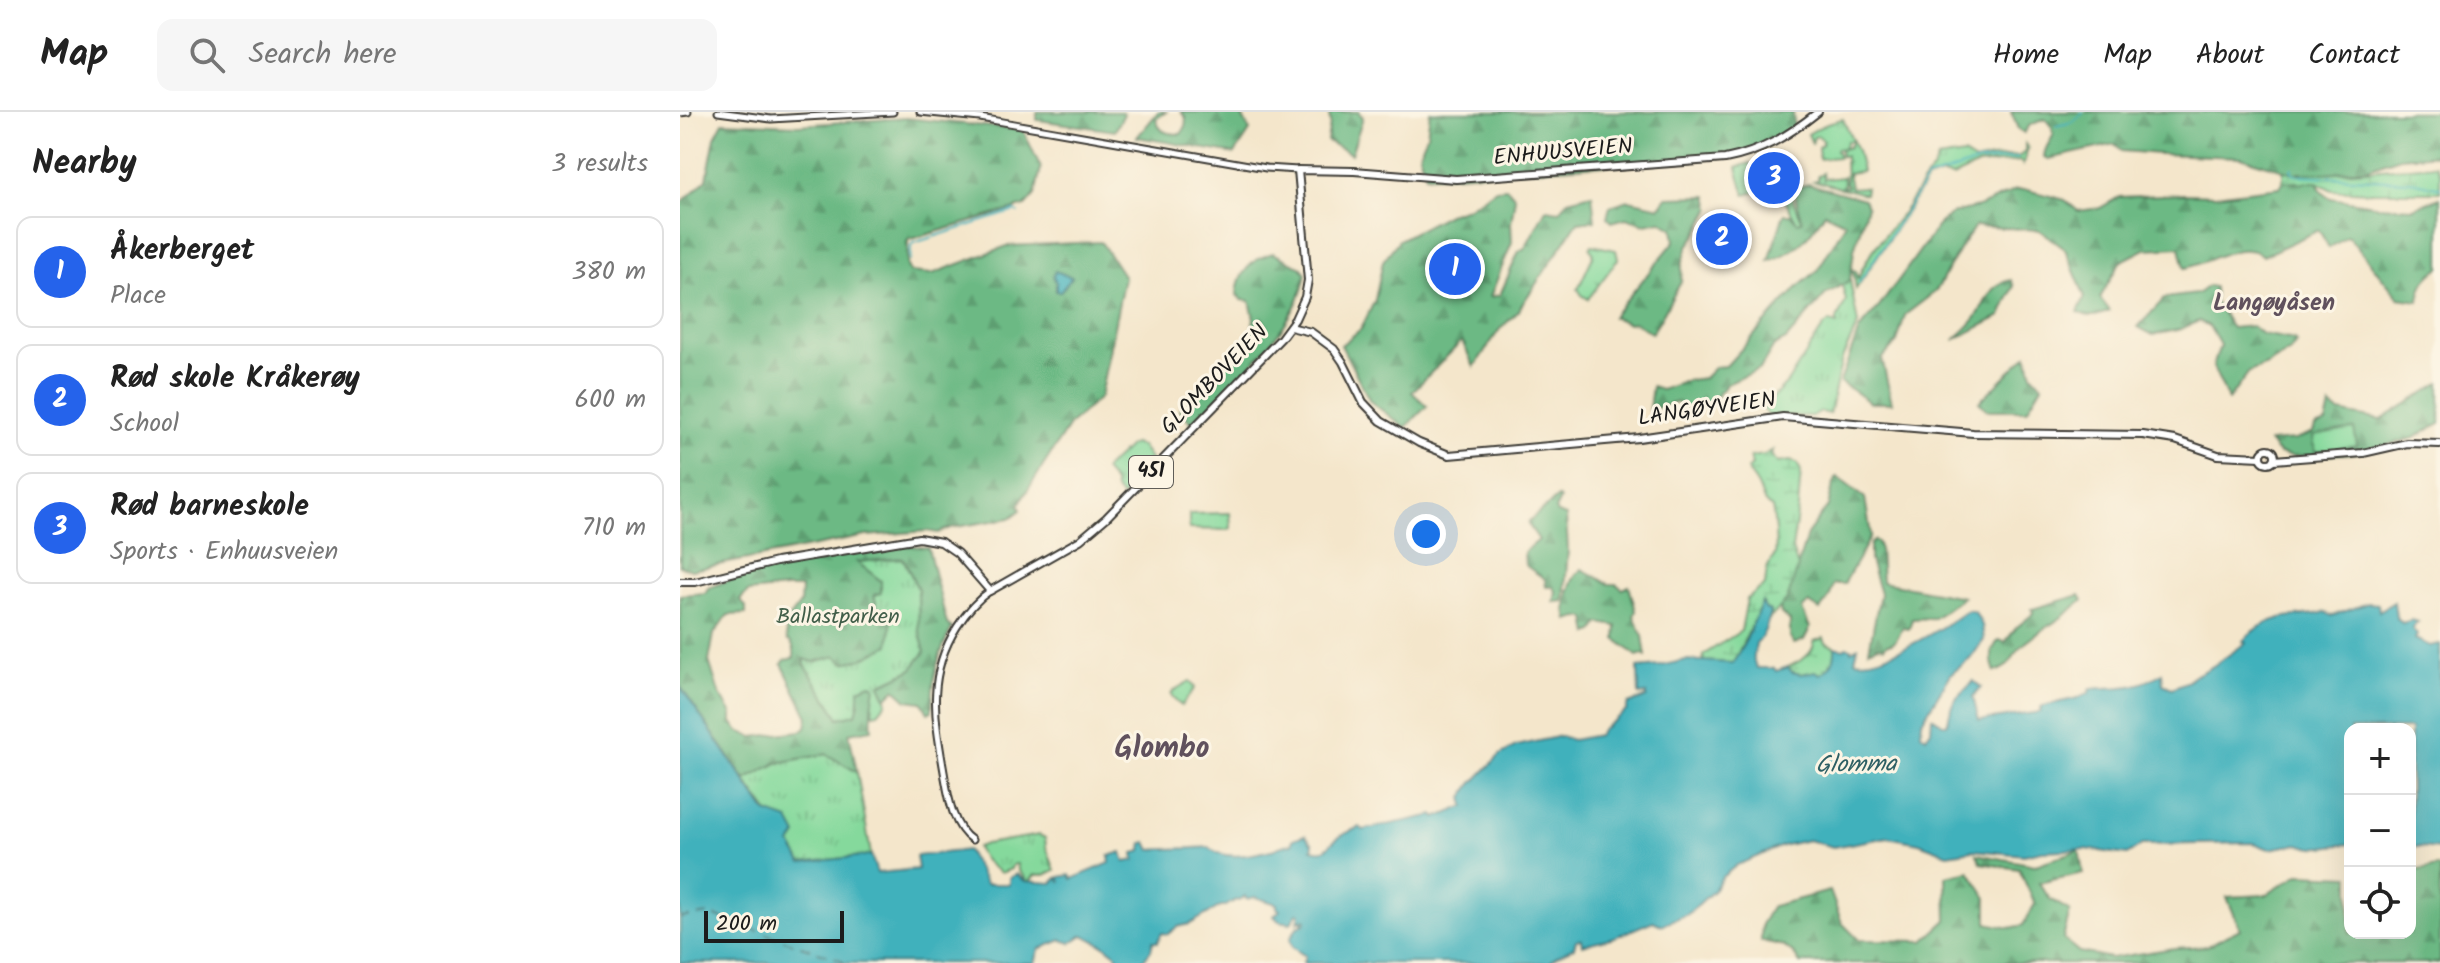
<!DOCTYPE html>
<meta charset="utf-8">
<style>
:root{--surface:#fff;--page:#f6f6f6;--text:#222;--muted:#767676;--line:#e0e0e0;--accent:#2563eb}
body{margin:0;font-family:Kalam,sans-serif;background:var(--page);color:var(--text)}
.controls{position:absolute;right:24px;bottom:24px;display:grid;overflow:hidden;border-radius:16px;box-shadow:0 8px 32px #0002}
.controls button{width:72px;height:72px;display:grid;place-items:center;padding:0;border:0;border-bottom:2px solid var(--line);background:var(--surface);color:var(--text);font:40px sans-serif}
.scale{position:absolute;left:24px;bottom:20px;width:140px;box-sizing:border-box;padding-left:8px;border:4px solid #1c1c1c;border-top:0;font-size:22px;line-height:28px;white-space:nowrap;color:#1c1c1c;-webkit-text-stroke:6px #fcf5e5;paint-order:stroke}
.you{position:absolute;left:746px;top:422px;width:28px;height:28px;margin:-20px;border:6px solid #fff;border-radius:50%;background:#1a73e8;box-shadow:0 0 0 12px #1a73e833}
.badge{display:grid;place-items:center;width:52px;height:52px;border-radius:50%;background:var(--accent);color:#fff;font-size:26px;font-weight:700}
.pin{position:absolute;translate:-50% -50%;border:4px solid #fff;box-shadow:0 2px 8px #0006}
.list{margin:0;padding:0;list-style:none}
h2{display:flex;justify-content:space-between;align-items:center;height:104px;margin:0;padding:0 32px;font-size:34px}
h2 small{font-size:26px;font-weight:400;color:var(--muted)}
.list li{display:grid;grid-template-columns:52px 1fr auto;gap:24px;align-items:center;box-sizing:border-box;height:112px;margin:0 16px 16px;padding:0 16px;border:2px solid var(--line);border-radius:16px}
.list b{display:block;font-size:30px;white-space:nowrap}
.list p{margin:0;font-size:26px;white-space:nowrap;color:var(--muted)}
.list em{font-size:26px;font-style:normal;color:var(--muted)}
.icon{flex:none;width:44px;height:44px;fill:none;stroke:currentColor;stroke-width:2;stroke-linecap:round;stroke-linejoin:round}
.map{position:relative;flex:none;width:1760px;height:851px;overflow:hidden}
header{display:flex;align-items:center;gap:48px;box-sizing:border-box;height:112px;padding:0 40px;background:var(--surface);border-bottom:2px solid var(--line)}
header strong{font-size:38px}
nav{display:flex;gap:44px;margin-inline-start:auto;font-size:28px}
.search{width:560px;height:72px;background:var(--page);display:flex;align-items:center;gap:20px;box-sizing:border-box;padding:0 28px;border-radius:16px;color:var(--muted);font-size:30px}
main{display:flex}
aside{flex:1;background:var(--surface)}
.map>svg:first-child{display:block}
.grass{fill:url(#grass-tufts);stroke:#507a5c;stroke-width:2}
.forest{fill:url(#forest-firs);stroke:#446a50;stroke-width:2;fill-rule:evenodd}
.wetland{fill:url(#wetland-marsh);stroke:#507a5c;stroke-width:2}
.garden{fill:#85d99c;stroke:#507a5c;stroke-width:2}
.water{fill:#41b1bc;stroke:#2e666c;stroke-width:2}
.lines{fill:none;stroke-linecap:round;stroke-linejoin:round}
.stream{stroke:#41b1bc;stroke-width:2}
.ferry{stroke:#2d5f64;stroke-width:2;stroke-dasharray:10 8;stroke-linecap:butt}
.minor-casing{stroke:#3c3a36;stroke-width:9}
.major-casing{stroke:#3c3a36;stroke-width:10}
.minor{stroke:#fff;stroke-width:5}
.major{stroke:#fff;stroke-width:6}
.labels{text-anchor:middle;dominant-baseline:central;stroke-width:6;stroke-linejoin:round;paint-order:stroke}
.shield{fill:#fcf5e5;stroke:#5f5d58;stroke-width:2}
.shield-label{font-size:20px;font-weight:bold;fill:#1c1c1c}
.street-label{font-size:22px;fill:#1c1c1c;stroke:#fcf5e5}
.park-label{font-size:22px;fill:#415e49;stroke:#fcf5e5}
.neighbourhood-label{font-size:24px;font-weight:bold;fill:#60515d;stroke:#fcf5e5}
.water-label{font-size:24px;font-style:italic;fill:#2d5f64;stroke:#fcf5e5}
.district-label{font-size:30px;font-weight:bold;fill:#60515d;stroke:#fcf5e5}
</style>
<header>
<strong>Map</strong>
<div class="search"><svg class="icon" aria-label="search" viewBox="0 0 24 24"><circle cx="10" cy="10" r="6"/><path d="M15 15l6 6"/></svg>Search here</div>
<nav><a>Home</a><a>Map</a><a>About</a><a>Contact</a></nav>
</header>
<main>
<aside>
<h2>Nearby<small>3 results</small></h2>
<ul class="list">
<li><span class="badge">1</span><div><b>Åkerberget</b><p>Place</p></div><em>380 m</em></li>
<li><span class="badge">2</span><div><b>Rød skole Kråkerøy</b><p>School</p></div><em>600 m</em></li>
<li><span class="badge">3</span><div><b>Rød barneskole</b><p>Sports · Enhuusveien</p></div><em>710 m</em></li>
</ul>
</aside>
<div class="map">
<svg width="1760" height="851" viewBox="0 0 1760 851">
<defs>
<pattern id="grass-tufts" width="24" height="20" patternUnits="userSpaceOnUse" patternTransform="scale(2)"><rect width="24" height="20" fill="#85d99c"/><path d="M3 7l-1-3M5 7V3M7 7l1-3M15 17l-1-3M17 17v-4M19 17l1-3" fill="none" stroke="#72ba86"/></pattern>
<pattern id="forest-firs" width="22" height="20" patternUnits="userSpaceOnUse" patternTransform="scale(2)"><rect width="22" height="20" fill="#6cb984"/><path d="M5 1l3.5 6h-7zM16 11l3.5 6h-7z" fill="#5d9e71"/></pattern>
<pattern id="wetland-marsh" width="20" height="14" patternUnits="userSpaceOnUse" patternTransform="scale(2)"><rect width="20" height="14" fill="#85d99c"/><path d="M1 5h8M5 5V1M11 12h8M15 12V8" fill="none" stroke="#72ba86"/></pattern>
</defs>
<rect width="100%" height="100%" fill="#fcf5e5"/>
<filter id="ink" filterUnits="userSpaceOnUse"><feTurbulence type="fractalNoise" baseFrequency=".0125" numOctaves="2"/><feDisplacementMap in="SourceGraphic" scale="16" xChannelSelector="R" yChannelSelector="G"/><feConvolveMatrix kernelMatrix="1 2 1 2 8 2 1 2 1" color-interpolation-filters="sRGB"/></filter>
<filter id="wash" filterUnits="userSpaceOnUse"><feTurbulence type="fractalNoise" baseFrequency=".006" numOctaves="4" result="noise"/><feDisplacementMap in="SourceGraphic" scale="32" xChannelSelector="R" yChannelSelector="G"/><feGaussianBlur stdDeviation="1.8" result="paint"/><feColorMatrix in="noise" values="0 0 0 0 0 0 0 0 0 0 0 0 0 0 0 0 0 1.4 0 .05"/><feComposite in="paint" operator="in"/></filter>
<g filter="url(#wash)">
<rect width="100%" height="100%" fill="#f4e6cb"/>
<g class="grass">
<path d="M1163 7 1177 38 1182 59 1168 61 1171 76 1186 75 1185 82 1134 69 1139 67 1138 63 1143 61 1144 67 1163 65 1164 71 1162 75 1168 74 1166 71 1165 44H1161L1160 38 1169 35 1172 29H1167L1164 36 1156 37 1159 45 1139 47 1138 35 1142 32V27L1138 24 1134 25 1132 31 1128 22 1147 11Z"/>
<path d="M1345 32 1348 36 1343 53 1340 49 1298 53 1273 65 1261 63 1247 68 1176 177 1173 158 1176 159 1178 168C1185 143 1208 121 1223 100 1230 91 1235 82 1241 73 1247 63 1254 59 1257 47L1284 43 1295 50 1311 46 1340 44 1345 39Z"/>
<path d="M1108 78 1122 108 1120 111 1117 110 1102 84Z"/>
<path d="M912 133 936 138 938 147 908 187 902 183 898 177 914 142 910 136Z"/>
<path d="M1170 168 1178 212 1162 247 1149 302 1141 300 1134 304H1088L1083 296 1107 271 1144 214 1150 210 1157 212V207L1166 189 1162 173Z"/>
<path d="M453 332 461 334 473 352 442 385 435 378 434 371 424 358 449 334Z"/>
<path d="M223 446 238 477 239 517 245 540 231 558 201 572 207 590 198 601 194 602C189 591 197 581 193 572L179 577V591L176 602 159 606 125 553 124 547 134 550 156 544 163 550 204 499 197 496 194 483 201 469 176 450Z"/>
<path d="M510 569 515 576 501 594 491 583 493 579Z"/>
<path d="M146 642 177 660 191 743 122 751 111 732 65 668 97 651Z"/>
<path d="M359 723 365 726 366 735 375 758 365 763H355L350 769H347L338 758 337 752 332 753 331 757 321 761C311 755 300 746 297 735L305 732Z"/>
</g>
<g class="forest">
<path d="M357 0H442L444 2 435 19 357 8Z"/>
<path d="M478 0H486L476 7C479 21 489 22 501 22L505 16 506 6 501 0H560L570 19 555 42 457 25Z"/>
<path d="M649 0H678L683 5 671 42 647 29 650 12Z"/>
<path d="M750 0H1113L1114 15 1096 28 1055 44 760 64 746 63 739 42 747 23Z"/>
<path d="M1331 0H1760V42L1720 45 1688 56 1646 61H1614L1561 45 1480 42 1441 39 1435 32 1369 47 1364 45C1365 26 1384 26 1365 7L1350 13 1344 21 1338 17Z"/>
<path d="M226 6 343 18 361 56 355 83 345 94 228 128 227 154 230 160 252 162 327 134 421 130 444 165 420 285 390 312 342 387 339 393 341 398 330 406 270 416 258 421 247 419 186 424 12 458 0 454V92L27 67 35 25 43 10 118 13Z"/>
<path d="M1603 70H1637L1642 80 1651 86 1699 94 1733 96 1760 86V156C1746 165 1741 172 1739 189L1719 186 1668 124 1649 136 1639 118 1583 144C1561 126 1528 152 1505 156L1500 135 1465 137 1440 150 1420 186 1430 199C1418 204 1410 207 1398 200L1405 185 1385 137 1359 118 1295 114 1280 136 1256 179 1225 203 1217 230 1202 247 1212 291H1191L1160 270 1179 218 1199 195 1260 111 1273 101 1298 95 1336 78H1347L1385 88 1398 99 1420 96 1439 85 1505 82 1535 83 1600 75Z"/>
<path d="M1129 72 1184 87 1187 94 1174 138 1170 168 1145 183 1106 228 1094 234 1080 257 1047 272 1036 285 1017 296H1007L998 290 969 298 972 274 981 278 1009 268 1024 266 1035 255 1046 254 1119 174 1137 159 1166 111 1145 101C1128 125 1119 139 1089 149L1104 102H1111L1117 110 1122 109 1115 83 1121 74Z"/>
<path d="M827 76 835 85 831 111 832 130 810 185 820 183 839 139 845 136 866 97 879 99 888 88 912 82 915 108 898 110 841 194 839 199 820 217 794 255 782 229 732 280 747 294 725 316 690 289 661 233 681 217 695 188 703 149 719 128 768 102 787 96 816 77Z"/>
<path d="M1028 84 1031 96 1018 120 1008 134 1002 152 1001 170 972 221 954 210 948 211 932 205 995 129 993 116 981 109 965 112 946 106 932 110 927 105 930 94 949 88 980 95 987 85Z"/>
<path d="M593 141 621 155 626 161C618 218 552 271 512 311L500 299 502 291C525 283 531 279 540 255L549 251 571 229 574 206 570 189 562 188 557 183C557 162 573 146 593 141Z"/>
<path d="M1331 168 1334 174 1321 204 1274 228C1281 221 1291 213 1297 204 1309 187 1308 173 1331 168Z"/>
<path d="M1528 174 1534 175 1535 190C1543 198 1545 208 1552 216L1572 214 1582 222 1614 228 1616 231 1610 239 1587 253 1569 260 1548 288 1533 255 1540 233 1529 214 1519 209 1498 218 1473 223 1458 215 1485 186 1517 182Z"/>
<path d="M1347 243 1352 262 1362 273 1347 298H1307L1299 290Z"/>
<path d="M1760 271V312L1734 326 1675 341 1613 345 1599 342 1589 330 1615 328 1633 321 1635 315 1646 311 1650 294 1659 300 1701 308Z"/>
<path d="M1157 365 1185 386 1191 424 1164 472H1154L1149 486 1140 498 1129 491 1122 497 1130 516 1124 528 1114 532 1110 526V509L1101 502 1100 495 1107 488 1127 423 1148 394 1155 366Z"/>
<path d="M878 385 880 388 875 398 877 401 886 404 888 438 884 489 874 490 876 479 873 475H866L865 467 845 453 844 440 859 428 848 412 849 409Z"/>
<path d="M1194 428 1197 430 1200 438 1202 470 1283 485 1254 506 1232 507 1229 517 1222 516C1219 523 1216 532 1207 532L1204 535 1199 534 1189 538 1200 482 1190 448V433Z"/>
<path d="M224 433 248 436 267 512 272 516C257 544 252 568 252 599L248 601 242 590 227 588 215 577 206 586 200 573 231 558 245 540 239 517 238 477 223 446 177 450 201 469V481L194 483 197 496 212 506 209 533 182 547 164 551 156 544 134 550 124 547 125 553 159 606 176 602 179 591V577L190 572 195 574C193 589 190 603 192 617L169 621 177 660 146 642 97 651 65 668 0 574V483L25 481 28 476C89 451 159 442 224 433ZM106 476H121L120 492 105 512 107 528C114 532 115 538 114 546L105 548 102 552 128 605 126 615 121 619 73 625 58 619 52 610V602L39 581 29 549 34 522 48 503 66 502V495L60 488 68 480Z"/>
<path d="M902 457 929 472H936L943 477 949 474 956 499 954 504 963 524 966 544 963 542 957 544 936 527 937 514 919 511 914 520 909 522 906 506 898 505 888 508C883 491 889 467 902 457Z"/>
<path d="M1400 483 1403 488C1385 506 1360 517 1342 534 1329 547 1334 553 1315 560 1310 548 1310 538 1319 528L1325 530 1337 515 1354 501 1352 497Z"/>
<path d="M1399 738 1403 761 1359 771 1370 787 1390 799 1383 827 1399 840 1431 846 1495 836 1527 834 1560 817 1547 785 1586 783 1619 762 1670 764V821H1730V759L1758 755 1760 758V851H1120C1111 834 1099 832 1081 829L1082 811 1092 794 1150 779 1162 811 1179 828 1244 829 1267 808 1266 764 1289 759 1307 786V811L1330 816 1343 813 1355 792 1339 757 1301 751 1297 742 1355 753Z"/>
</g>
<g class="wetland">
<path d="M1756 53 1760 61V80H1691L1652 78 1637 70H1603V58L1614 61H1646Z"/>
<path d="M1093 338 1091 343 1098 351 1110 349 1117 351 1121 359 1118 396 1112 437 1118 455 1107 488 1089 507 1090 499 1085 497 1083 491 1053 551H1024L1023 543 1061 519 1067 487 1085 473C1086 467 1086 459 1088 454 1090 450 1094 446 1095 442 1097 436 1094 404 1092 396 1081 390 1083 384 1078 374 1075 368 1070 363 1067 357L1072 353 1070 345 1084 343Z"/>
<path d="M1144 526 1146 531 1155 535 1157 543 1149 557 1140 563 1136 559 1121 562 1112 560 1108 555C1120 549 1134 543 1134 529Z"/>
</g>
<g class="garden">
<path d="M1071 51 1075 64 1109 54 1114 68 1065 83 1057 55Z"/>
<path d="M1674 317 1677 334 1635 340 1633 324Z"/>
<path d="M550 401 551 416 547 418 509 417V402Z"/>
</g>
<g class="water">
<path d="M375 159 392 165 380 180 376 179V170L373 164Z"/>
<path d="M1082 490 1085 497 1090 499C1089 509 1084 525 1076 531 1075 542 1071 548 1077 556H1094L1096 559 1108 555 1112 560 1121 562 1136 559 1140 562C1151 556 1156 548 1155 535L1164 537 1166 535 1171 536V539L1178 535 1175 548C1202 555 1265 514 1288 498L1295 500 1302 513 1304 528 1290 547 1271 562 1242 609 1241 621 1246 625 1251 618 1252 605 1263 612H1267C1270 603 1271 591 1278 584 1284 579 1288 576 1293 569L1301 575 1293 585 1299 609 1361 600V595L1363 594 1398 586 1409 581 1410 577C1438 574 1455 579 1482 561L1483 572 1492 576 1509 569 1511 565C1533 557 1547 543 1566 531L1563 529C1574 515 1596 505 1614 504 1626 503 1633 504 1645 500L1652 504 1688 491 1698 492 1699 499 1714 490 1716 505 1722 511 1732 508 1738 510 1732 516 1737 523 1735 527 1750 534 1760 532V737L1730 734V617H1670V732L1633 736 1618 732 1589 737 1573 731 1462 733 1447 743 1406 737 1362 739 1344 743 1293 738 1268 742 1239 731 1208 725 1153 735 1128 728 1102 734 1057 753 1042 765 1034 778 1008 802 981 813 973 809 935 825 902 833 901 827 896 828 894 835 875 845 870 851H623L625 844 612 835 610 827 617 815 625 812 626 807H624L622 811 620 807 618 809 620 802 617 801 611 811 599 809 594 804 600 798 597 796V792L575 785 566 787 565 784 559 789 556 788 546 794H541L510 812 497 815 488 822 482 821 477 830 473 829 471 838 461 851H436L437 843 424 833 403 823 391 831 382 828 359 837 355 851H0V574L86 700 109 708 117 723 111 732 122 751 191 743 197 761 238 757 236 744 287 738 306 772H329V766L336 762 345 769 372 771 377 766 381 770 379 765 390 763 392 767 430 751 429 744 442 740 445 750 455 748 454 741 462 739 463 731 467 730 471 738C491 736 509 737 529 735 544 750 575 742 595 737 600 735 605 732 612 732L613 727 625 723 633 732 632 737C646 741 646 736 655 728 660 723 673 718 680 715L683 718 754 703 756 706 785 694 783 685 792 672 820 643 836 634 881 624 892 628 919 623 920 619 946 599 948 592 967 585V582L959 583 958 556 980 554 1006 548 1053 551 1066 528Z"/>
</g>
<g class="lines">
<g class="stream">
<path d="M1376 14 1393 10 1403 1"/>
<path d="M1612 56 1611 58 1615 63 1726 69C1739 68 1747 75 1760 75"/>
<path d="M230 149 231 134 234 131 335 99 338 101"/>
<path d="M1179 171 1247 67 1298 50 1338 46"/>
</g>
<path class="ferry" d="M0 806 29 802 170 851"/>
</g>
</g>
<g filter="url(#ink)">
<g class="lines">
<g class="minor-casing">
<g id="minor">
<path d="M38 0 91 7 213 0"/>
<path d="M240 0 300 6 586 56 618 58"/>
<path d="M0 1 8 0"/>
<path d="M292 728C272 715 268 682 264 660 255 607 246 564 277 515 286 501 296 488 310 479"/>
</g>
</g>
<g class="major-casing">
<g id="major">
<path d="M610 215 631 220 654 237 663 250 683 290 701 309 739 331 769 343 959 326 1103 305 1293 321 1463 323 1495 328 1538 343 1581 345"/>
<circle cx="1588" cy="344" r="7"/>
<path d="M1594 348 1683 341 1727 331 1760 332"/>
<path d="M0 470H15L96 450 239 426 261 430 277 441 310 479 400 428 426 406 601 226 615 207 625 185 628 168 618 58 674 59 776 67 1045 47C1082 40 1109 23 1138 0"/>
</g>
</g>
<use href="#minor" class="minor"/>
<use href="#major" class="major"/>
</g>
</g>
<g class="labels">
<rect class="shield" x="449" y="344" width="44" height="32" rx="6"/>
<g class="shield-label">
<text x="471" y="360">451</text>
</g>
<g class="street-label">
<text transform="translate(883 41) rotate(-5)">ENHUUSVEIEN</text>
<text transform="translate(535 268) rotate(-46)">GLOMBOVEIEN</text>
<text transform="translate(1027 298) rotate(-8)">LANGØYVEIEN</text>
</g>
<g class="park-label">
<text x="158" y="505">Ballastparken</text>
</g>
<g class="neighbourhood-label">
<text x="1594" y="191">Langøyåsen</text>
</g>
<g class="water-label">
<text transform="translate(1176 653) rotate(-1)">Glomma</text>
</g>
<g class="district-label">
<text x="482" y="637">Glombo</text>
</g>
</g>
</svg>
<div class="controls">
<button>+</button>
<button>−</button>
<button><svg class="icon" aria-label="locate" viewBox="0 0 24 24"><circle cx="12" cy="12" r="6"/><path d="M12 2v4M12 18v4M2 12h4M18 12h4"/></svg></button>
</div>
<div class="scale">200 m</div>
<div class="you"></div>
<div class="pin badge" style="left:775px;top:157px">1</div>
<div class="pin badge" style="left:1042px;top:127px">2</div>
<div class="pin badge" style="left:1094px;top:66px">3</div>
</div>
</main>
